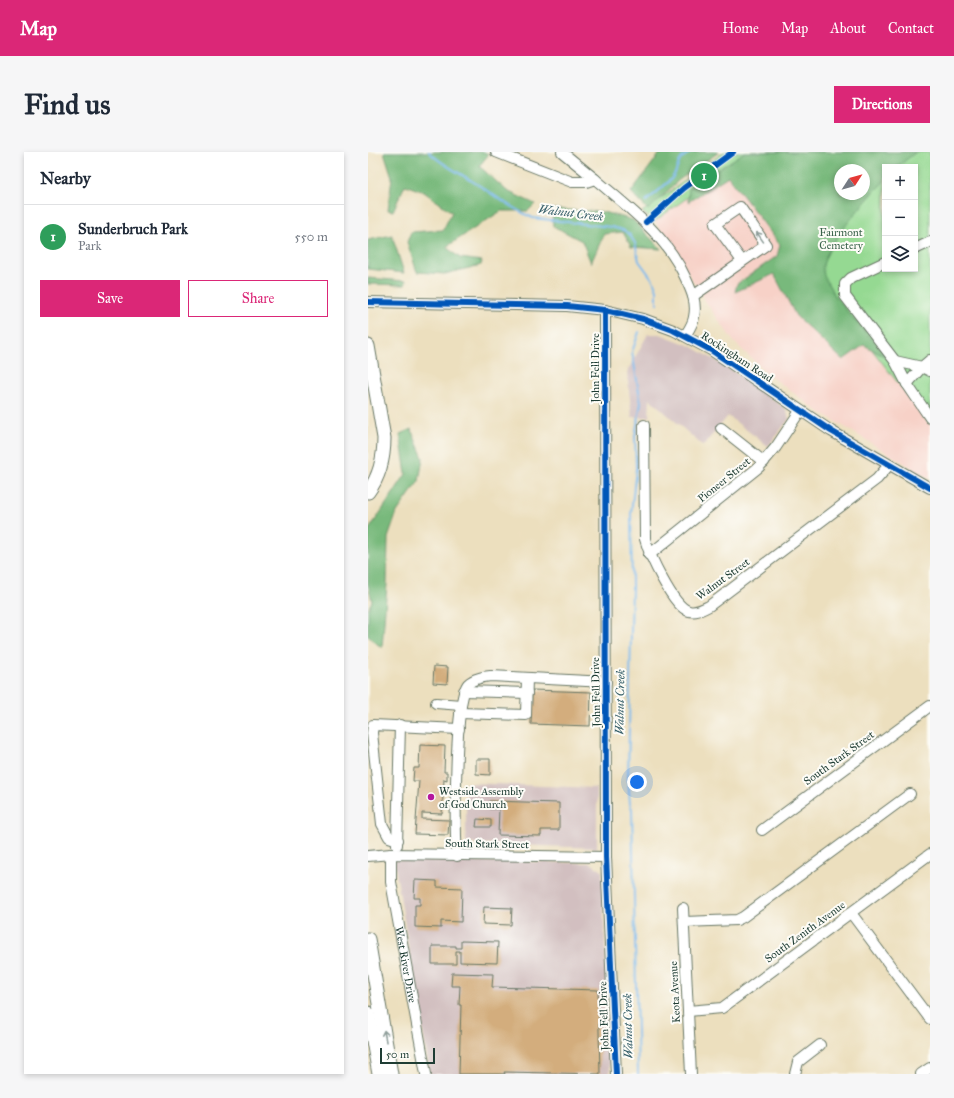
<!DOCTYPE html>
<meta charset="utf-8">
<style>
:root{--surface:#fff;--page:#f6f6f7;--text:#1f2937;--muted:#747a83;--line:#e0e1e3;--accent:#db2777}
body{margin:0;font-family:"IM FELL Great Primer",serif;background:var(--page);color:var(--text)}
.controls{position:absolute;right:12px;top:12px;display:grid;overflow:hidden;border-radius:0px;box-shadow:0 2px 6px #0003}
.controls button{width:36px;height:36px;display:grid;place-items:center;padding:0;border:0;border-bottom:1px solid var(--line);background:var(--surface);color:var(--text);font:20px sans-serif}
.compass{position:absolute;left:466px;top:12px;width:36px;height:36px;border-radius:50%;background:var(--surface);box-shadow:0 2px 6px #0003;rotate:54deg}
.scale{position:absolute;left:12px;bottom:10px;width:55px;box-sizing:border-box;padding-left:4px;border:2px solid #1f3d34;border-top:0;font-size:11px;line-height:14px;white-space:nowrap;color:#1f3d34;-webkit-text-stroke:3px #fdfcf7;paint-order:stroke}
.you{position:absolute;left:269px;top:630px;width:14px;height:14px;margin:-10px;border:3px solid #fff;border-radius:50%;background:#1a73e8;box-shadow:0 0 0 6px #1a73e833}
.badge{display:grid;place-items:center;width:26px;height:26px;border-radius:50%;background:var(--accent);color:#fff;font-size:13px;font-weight:700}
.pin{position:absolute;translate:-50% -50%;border:2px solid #fff;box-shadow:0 1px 4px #0006}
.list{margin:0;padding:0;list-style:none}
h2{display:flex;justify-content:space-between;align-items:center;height:52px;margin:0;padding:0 16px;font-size:17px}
h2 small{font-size:13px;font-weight:400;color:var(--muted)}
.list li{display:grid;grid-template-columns:26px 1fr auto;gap:12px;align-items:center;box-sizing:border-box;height:64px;padding:0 16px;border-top:1px solid var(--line)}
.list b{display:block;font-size:15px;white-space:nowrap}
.list p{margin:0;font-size:13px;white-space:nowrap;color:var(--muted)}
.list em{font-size:13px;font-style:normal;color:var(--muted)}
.actions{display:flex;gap:8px;padding:12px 16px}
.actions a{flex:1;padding:9px 0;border:1px solid var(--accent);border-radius:0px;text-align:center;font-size:14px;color:var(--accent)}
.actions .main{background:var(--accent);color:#fff}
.icon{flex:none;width:22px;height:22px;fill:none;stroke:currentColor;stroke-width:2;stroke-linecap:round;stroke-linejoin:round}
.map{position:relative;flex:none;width:562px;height:922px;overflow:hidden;border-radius:0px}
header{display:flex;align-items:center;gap:24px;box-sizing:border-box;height:56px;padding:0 20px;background:var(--accent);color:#fff}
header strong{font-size:19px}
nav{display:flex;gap:22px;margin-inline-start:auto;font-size:14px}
.intro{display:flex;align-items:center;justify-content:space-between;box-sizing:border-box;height:96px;padding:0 24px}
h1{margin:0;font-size:28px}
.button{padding:10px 18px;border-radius:0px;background:var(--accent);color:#fff;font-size:14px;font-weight:700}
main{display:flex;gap:24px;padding:0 24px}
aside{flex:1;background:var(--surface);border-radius:0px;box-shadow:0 2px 6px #0003}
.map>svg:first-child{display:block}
.built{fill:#f7d1c7}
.industrial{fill:#d2bfc0}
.green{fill:#95d992;stroke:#5a8b63;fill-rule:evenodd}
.forest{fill:#78b97c;stroke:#4c7b58;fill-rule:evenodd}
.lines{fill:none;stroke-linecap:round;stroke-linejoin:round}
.stream{stroke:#7abaee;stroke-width:2}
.building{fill:#d3ad7d}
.minor-casing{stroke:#677664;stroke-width:12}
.major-casing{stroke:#677664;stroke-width:15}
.minor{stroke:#fff;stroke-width:10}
.major{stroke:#fff;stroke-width:13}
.cycleway-casing{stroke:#fdfcf7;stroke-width:8}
.cycleway{stroke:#0057b8;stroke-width:6}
.oneway{stroke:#8f9e9a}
.poi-dot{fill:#b5179e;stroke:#fdfcf7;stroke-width:1.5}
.labels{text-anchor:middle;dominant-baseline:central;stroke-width:4;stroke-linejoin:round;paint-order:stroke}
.park-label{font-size:11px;fill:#3c644c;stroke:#fdfcf7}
.street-label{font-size:11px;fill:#1f3d34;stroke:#fdfcf7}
.poi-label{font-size:11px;fill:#1f3d34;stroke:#fdfcf7;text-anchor:start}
.water-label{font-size:12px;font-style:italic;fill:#3a626c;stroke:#fdfcf7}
</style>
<header>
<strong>Map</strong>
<nav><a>Home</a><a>Map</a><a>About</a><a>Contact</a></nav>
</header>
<div class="intro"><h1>Find us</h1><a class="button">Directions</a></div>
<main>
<aside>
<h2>Nearby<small></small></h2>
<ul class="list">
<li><span class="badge" style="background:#2e9e5b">1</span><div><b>Sunderbruch Park</b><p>Park</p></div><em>550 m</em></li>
</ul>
<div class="actions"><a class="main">Save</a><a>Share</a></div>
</aside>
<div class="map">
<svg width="562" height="922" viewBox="0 0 562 922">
<rect width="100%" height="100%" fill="#fdfcf7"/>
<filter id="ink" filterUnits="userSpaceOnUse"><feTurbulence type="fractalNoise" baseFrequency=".025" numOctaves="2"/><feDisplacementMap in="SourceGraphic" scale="8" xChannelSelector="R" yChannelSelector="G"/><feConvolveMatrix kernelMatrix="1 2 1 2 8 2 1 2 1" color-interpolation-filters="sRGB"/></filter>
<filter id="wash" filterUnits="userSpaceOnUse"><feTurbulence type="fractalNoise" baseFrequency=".012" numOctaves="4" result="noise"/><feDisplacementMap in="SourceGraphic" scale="16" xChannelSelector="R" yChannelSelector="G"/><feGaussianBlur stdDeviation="0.9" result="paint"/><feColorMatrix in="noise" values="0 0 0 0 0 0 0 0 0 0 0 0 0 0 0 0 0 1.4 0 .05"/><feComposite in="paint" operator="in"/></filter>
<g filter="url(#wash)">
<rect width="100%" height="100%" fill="#ecdfbe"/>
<path class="built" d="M363 14 377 35 562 272V327L444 255 400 222 366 190 340 153 287 69Z"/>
<g class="industrial">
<path d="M280 182H292L323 194 362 217 418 257 421 267 400 294 360 264 335 294 282 247 281 265H264L259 220Z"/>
<path d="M98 631 229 636V696L98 691Z"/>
<path d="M26 708 223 711 234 719 242 922H62Z"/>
</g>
<path class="green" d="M356 0H562V272L377 35 363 14 287 69 274 60ZM517 15H547V117H517ZM472 18H496V42H472Z"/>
<g class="forest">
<path d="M16 0H116L121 2 111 14 139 39 167 52 160 59H133L78 95 92 106 114 109 113 113 77 122 49 120 39 90 43 80 75 78 84 60 56 40 37 33 25 59 20 58 24 25Z"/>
<path d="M293 0H351L311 28 280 58 263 40Z"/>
<path d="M377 0H548L529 15H517V28C503 43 450 100 455 120 463 147 502 184 521 207L496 193 475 208 428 164 406 122 367 140 369 132 409 104 412 93 360 24 320 50 321 36ZM472 18H496V42H472Z"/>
<path d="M184 57 235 60 265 68 293 97 263 95 255 80 236 82 223 111 214 89 185 74Z"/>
<path d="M24 83 36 121 0 117V88Z"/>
<path d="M0 126 38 129 37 133 0 132Z"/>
<path d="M43 277 55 306 51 329 29 360 20 386 19 432 14 496 0 484V457L4 449 0 432V379L38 322 32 282Z"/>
</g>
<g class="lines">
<g class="stream">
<path d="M61 0C74 13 89 19 104 29 124 41 143 57 165 66L243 75 255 78 261 82 267 91 271 109 285 128 289 138V152"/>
<path d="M278 49C287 42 297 34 304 26 314 14 305 8 324 0"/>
<path d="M270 922 264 657 262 652 260 626 264 433 263 362 268 316 267 284 273 251 264 200 271 180"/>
</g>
</g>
<g id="blocks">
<g class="building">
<path d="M66 514 80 515 79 532 65 531Z"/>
<path d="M164 538 223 540 222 574 163 572Z"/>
<path d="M52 593 77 594 76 620H79V628L76 627 74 662 54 661V667L81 668 80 683 47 682 51 629H45L46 616H51Z"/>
<path d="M108 607H122V623L108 622Z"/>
<path d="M121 649 191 651V678H173V684L130 683 131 657H121Z"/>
<path d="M109 667 123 668V675H108Z"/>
<path d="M47 728 69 729V735L94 736 93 770 73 769V776L47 775V753H52V746H46Z"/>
<path d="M116 755 144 756 143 773 115 772Z"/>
<path d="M93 789 130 790 129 811 92 810V799H88V812H64V794H88V796H93Z"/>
<path d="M84 821 125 822 124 835 230 838 232 922 136 920 137 922H91L93 853H91L92 834H83Z"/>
</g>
</g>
</g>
<g filter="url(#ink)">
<use href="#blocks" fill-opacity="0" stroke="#677664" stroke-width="1"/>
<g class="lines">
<g class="minor-casing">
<g id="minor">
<path d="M128 0 204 30H218L227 27C262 57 299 84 318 127 324 140 329 151 326 165 325 172 320 179 317 184"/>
<path d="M194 0 227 27"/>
<path d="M547 97 562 90"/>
<path d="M517 110 483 126 477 132V144L527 209 539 232 562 266"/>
<path d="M325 144C349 127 374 110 398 93L372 55 347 72 374 109"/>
<path d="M0 150 199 154 237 158 275 167 305 178 343 198 463 279 562 336"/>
<path d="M237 158 238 705 248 922"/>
<path d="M562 208 554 215 562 219"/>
<path d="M527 209 554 215 539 232"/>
<path d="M276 273 277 387C281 402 305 455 321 459 328 461 335 457 341 454L509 327 521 313"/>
<path d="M353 276 396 310"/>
<path d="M281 403 391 315 408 295 432 259"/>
<path d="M96 539 159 541"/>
<path d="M68 551 93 553"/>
<path d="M92 561 158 563 159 526"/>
<path d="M394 678 562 554"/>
<path d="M30 688 21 685 14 672 4 581 5 573 91 577"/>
<path d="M29 693 32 573"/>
<path id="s1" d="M23 702V730L58 922"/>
<path d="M0 704 23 702 238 705"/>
<path d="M89 704C87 677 86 548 100 532 106 526 115 525 123 524L238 530"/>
<path d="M315 756 323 922"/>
<path d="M483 761 562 867"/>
<path d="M316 770 369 768 375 765 542 642"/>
<path d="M320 859 354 856 562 702"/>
<path d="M427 922 430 910 452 893"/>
<path d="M553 922 562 916"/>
</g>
</g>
<g class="major-casing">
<g id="major">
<path d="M0 194 16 286C16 306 12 324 0 340"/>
<path d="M0 787 23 922"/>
<path d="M0 861 11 922"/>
</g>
</g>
<use href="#minor" class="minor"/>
<use href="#major" class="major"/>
<g class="cycleway-casing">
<g id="cycleway">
<path d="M278 70 316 36 365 0"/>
<path d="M0 150 199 154 237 158 275 167 305 178 343 198 463 279 562 336"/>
<path d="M237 158 238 705 248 922"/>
</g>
</g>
<use href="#cycleway" class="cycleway"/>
</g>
<defs><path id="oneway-shaft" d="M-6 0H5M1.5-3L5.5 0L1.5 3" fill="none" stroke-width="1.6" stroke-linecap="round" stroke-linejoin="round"/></defs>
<g class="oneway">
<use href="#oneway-shaft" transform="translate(392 85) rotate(-125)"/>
<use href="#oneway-shaft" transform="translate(17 884) rotate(-100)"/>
</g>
</g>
<circle class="poi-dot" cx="63" cy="645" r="4"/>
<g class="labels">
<g class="park-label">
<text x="473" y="80">Fairmont<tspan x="473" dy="13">Cemetery</tspan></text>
</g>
<g class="street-label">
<text transform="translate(369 205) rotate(33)">Rockingham Road</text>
<text transform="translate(227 216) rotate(-90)">John Fell Drive</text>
<text transform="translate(356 328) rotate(-39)">Pioneer Street</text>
<text transform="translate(355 427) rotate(-36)">Walnut Street</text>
<text transform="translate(228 540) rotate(-91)">John Fell Drive</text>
<text transform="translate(471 606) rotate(-36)">South Stark Street</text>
<text transform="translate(119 692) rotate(1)">South Stark Street</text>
<text transform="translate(437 780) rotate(-36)">South Zenith Avenue</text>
<text stroke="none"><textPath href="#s1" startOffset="112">West River Drive</textPath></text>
<text transform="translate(307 840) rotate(-93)">Keota Avenue</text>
<text transform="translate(236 864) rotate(-92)">John Fell Drive</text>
</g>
<g class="poi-label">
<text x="71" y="639">Westside Assembly<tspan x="71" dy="13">of God Church</tspan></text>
</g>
<g class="water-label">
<text transform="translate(203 61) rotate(7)">Walnut Creek</text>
<text transform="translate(252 550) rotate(-89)">Walnut Creek</text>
<text transform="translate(260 874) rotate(-91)">Walnut Creek</text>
</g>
</g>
</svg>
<div class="controls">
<button>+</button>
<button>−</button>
<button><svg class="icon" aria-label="layers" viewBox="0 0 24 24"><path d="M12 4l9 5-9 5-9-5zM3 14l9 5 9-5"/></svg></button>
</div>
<svg class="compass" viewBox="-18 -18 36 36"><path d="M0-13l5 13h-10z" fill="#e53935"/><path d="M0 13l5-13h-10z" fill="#747a83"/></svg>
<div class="scale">50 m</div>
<div class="you"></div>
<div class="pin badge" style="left:336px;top:24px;background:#2e9e5b">1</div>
</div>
</main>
